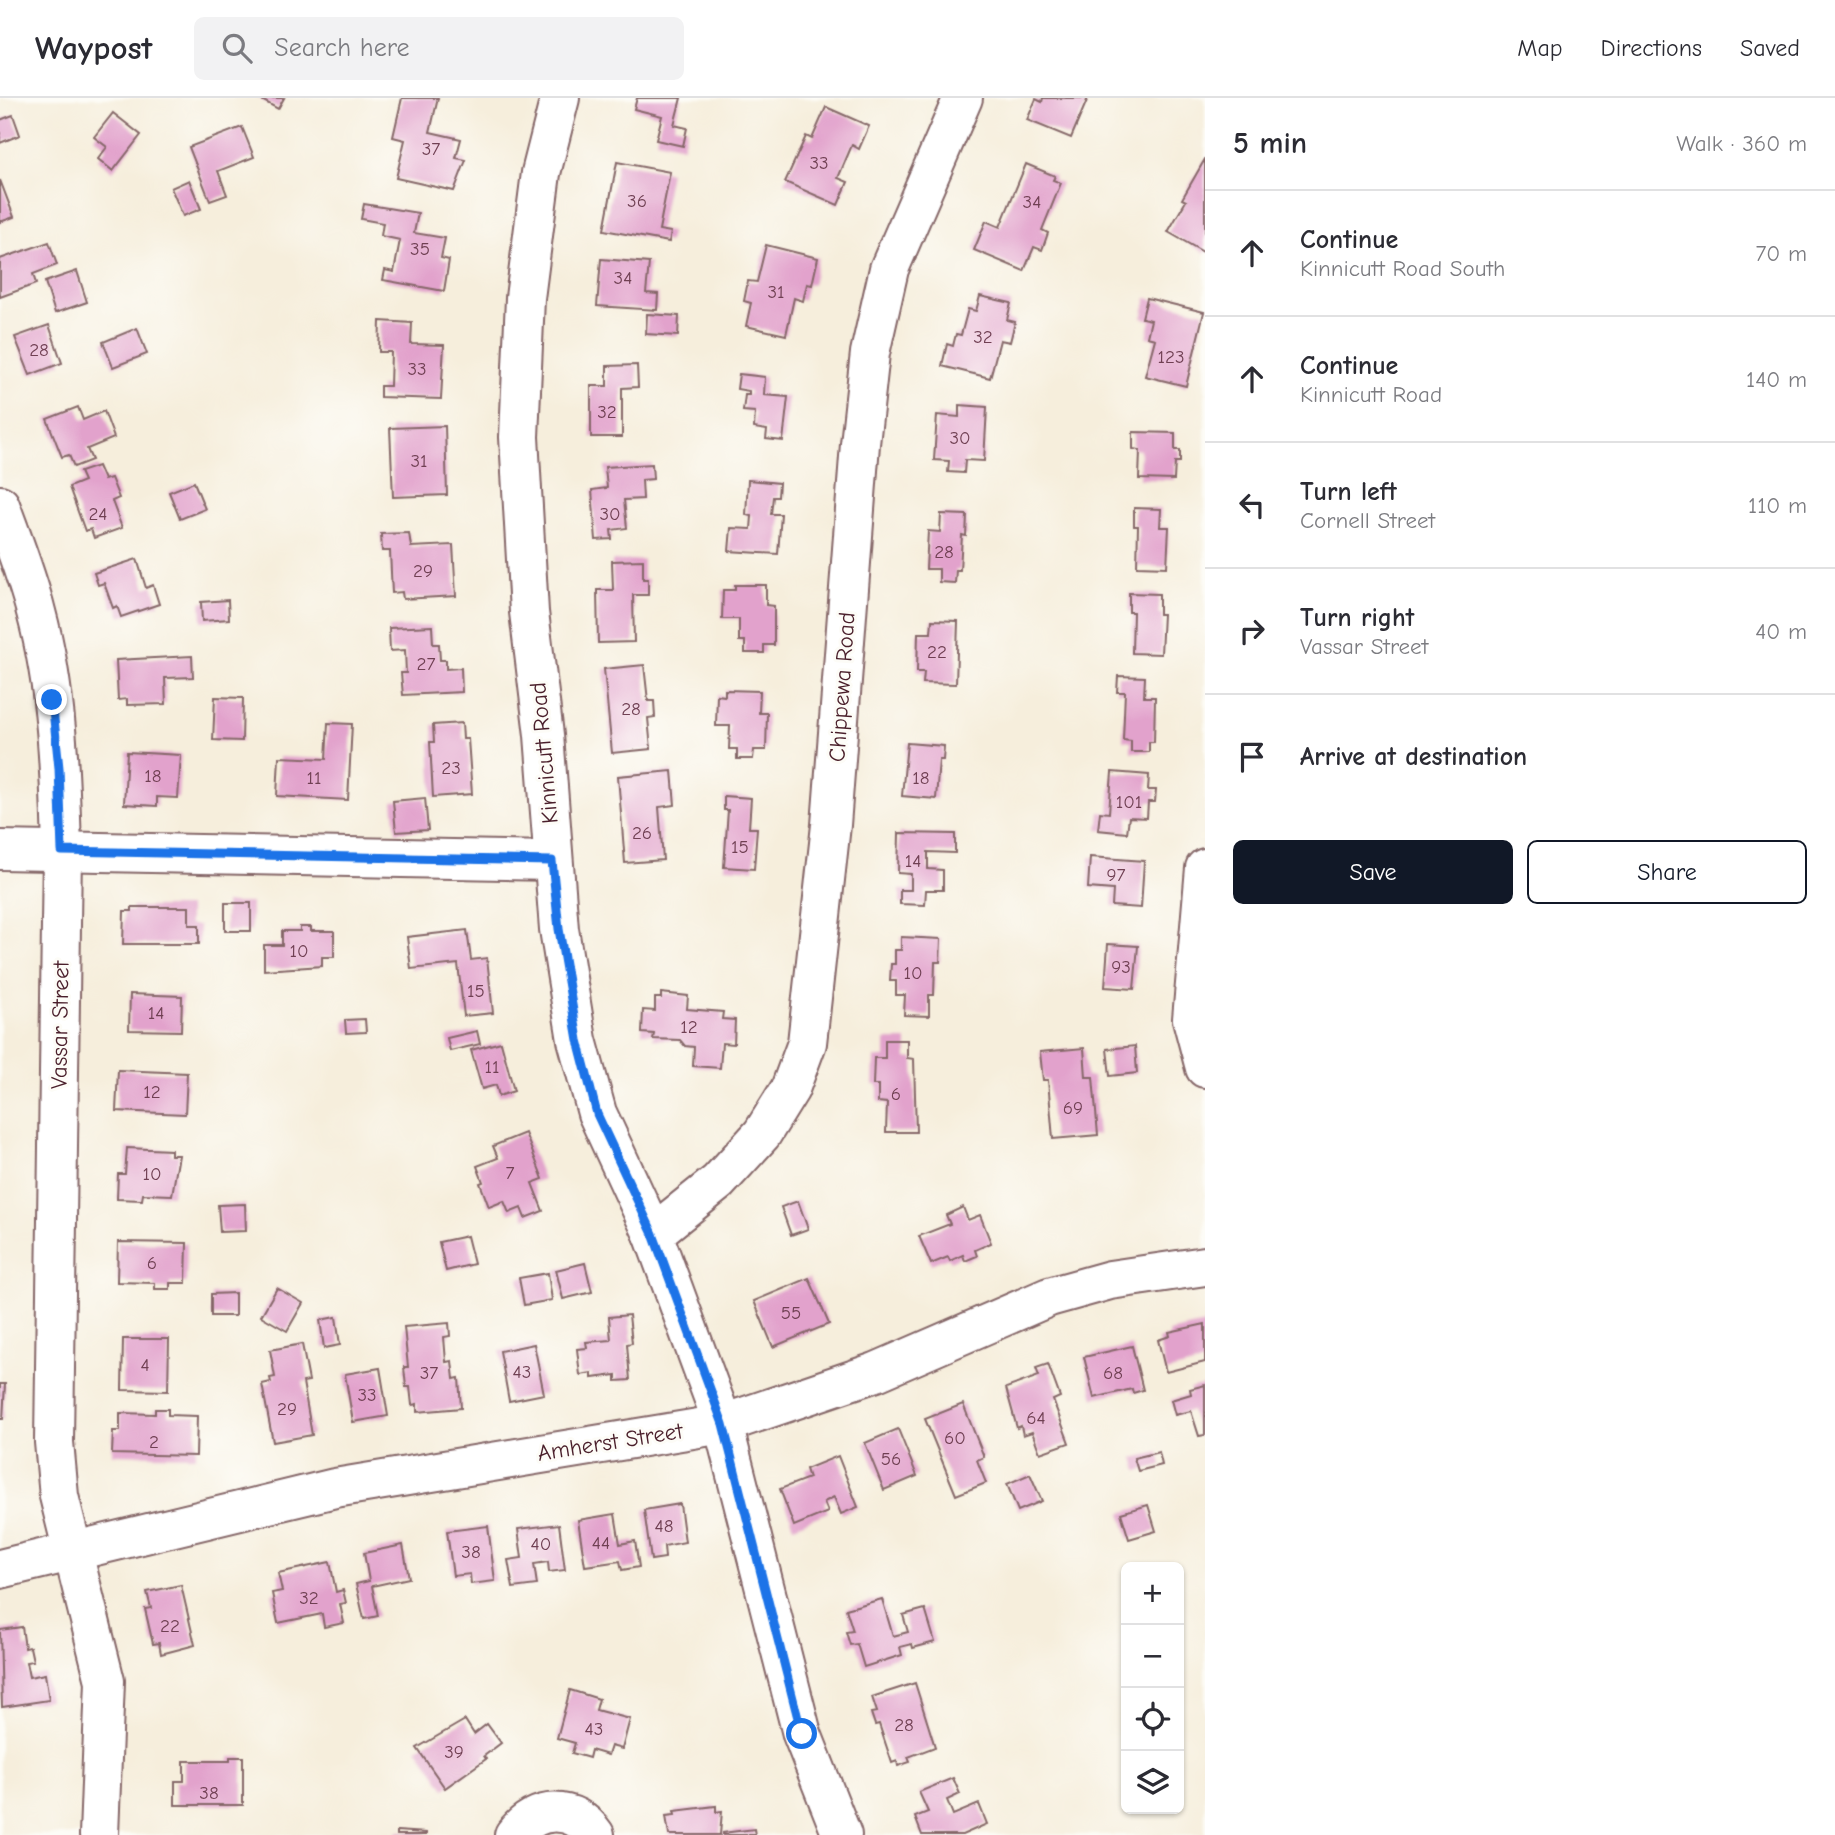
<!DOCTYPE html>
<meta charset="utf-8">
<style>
:root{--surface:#fff;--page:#f2f2f3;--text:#2b2b33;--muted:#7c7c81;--line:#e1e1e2;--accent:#111827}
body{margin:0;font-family:"Comic Neue",sans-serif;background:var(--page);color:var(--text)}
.controls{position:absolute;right:21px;bottom:21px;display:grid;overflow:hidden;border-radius:10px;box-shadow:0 2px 5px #0004}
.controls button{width:63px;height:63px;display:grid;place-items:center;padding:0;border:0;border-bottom:2px solid var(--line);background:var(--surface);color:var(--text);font:35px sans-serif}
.stop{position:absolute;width:21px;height:21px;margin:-16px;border:5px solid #1a73e8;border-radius:50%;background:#fff}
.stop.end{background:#1a73e8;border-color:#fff;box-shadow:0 2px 7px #0008}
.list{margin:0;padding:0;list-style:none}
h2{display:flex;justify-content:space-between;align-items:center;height:91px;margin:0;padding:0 28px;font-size:30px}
h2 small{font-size:23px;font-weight:400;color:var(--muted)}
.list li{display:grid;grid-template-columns:46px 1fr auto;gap:21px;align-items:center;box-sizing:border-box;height:126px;padding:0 28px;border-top:2px solid var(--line)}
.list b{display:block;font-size:26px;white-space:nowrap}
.list p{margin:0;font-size:23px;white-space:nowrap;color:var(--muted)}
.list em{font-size:23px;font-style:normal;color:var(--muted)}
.actions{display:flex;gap:14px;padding:21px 28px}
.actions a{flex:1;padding:16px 0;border:2px solid var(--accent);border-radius:10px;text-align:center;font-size:24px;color:var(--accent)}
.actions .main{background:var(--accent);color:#fff}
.icon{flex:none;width:38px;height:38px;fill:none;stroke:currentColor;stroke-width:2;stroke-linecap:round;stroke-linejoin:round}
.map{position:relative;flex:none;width:1205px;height:1737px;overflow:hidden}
header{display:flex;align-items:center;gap:42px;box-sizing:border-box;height:98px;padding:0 35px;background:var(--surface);border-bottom:2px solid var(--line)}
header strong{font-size:33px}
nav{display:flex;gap:38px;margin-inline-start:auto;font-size:24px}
.search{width:490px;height:63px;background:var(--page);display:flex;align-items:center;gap:18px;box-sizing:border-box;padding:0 24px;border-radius:10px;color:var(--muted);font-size:26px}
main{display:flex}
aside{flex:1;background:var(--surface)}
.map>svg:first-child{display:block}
.building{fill:#e2a2cc}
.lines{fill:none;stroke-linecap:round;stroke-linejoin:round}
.minor-casing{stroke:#866769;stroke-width:42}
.minor{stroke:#fff;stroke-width:38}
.route{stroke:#1a73e8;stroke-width:9}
.labels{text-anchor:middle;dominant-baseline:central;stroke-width:6;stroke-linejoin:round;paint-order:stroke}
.number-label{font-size:19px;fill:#704053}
.street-label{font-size:23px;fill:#4a1f2b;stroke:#fdfcf7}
</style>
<header>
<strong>Waypost</strong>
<div class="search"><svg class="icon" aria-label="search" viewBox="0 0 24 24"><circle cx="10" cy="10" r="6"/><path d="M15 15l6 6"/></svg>Search here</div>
<nav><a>Map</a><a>Directions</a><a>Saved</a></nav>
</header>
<main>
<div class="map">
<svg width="1205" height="1737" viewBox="0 0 1205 1737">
<rect width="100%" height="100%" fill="#fdfcf7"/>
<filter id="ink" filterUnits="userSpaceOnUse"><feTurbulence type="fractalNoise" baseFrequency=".0143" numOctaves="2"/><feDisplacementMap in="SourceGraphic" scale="14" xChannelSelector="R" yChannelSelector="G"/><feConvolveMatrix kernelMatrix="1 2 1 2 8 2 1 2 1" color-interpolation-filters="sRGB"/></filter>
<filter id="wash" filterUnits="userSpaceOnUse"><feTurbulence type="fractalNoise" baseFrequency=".00686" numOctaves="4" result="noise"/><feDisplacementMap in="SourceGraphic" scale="28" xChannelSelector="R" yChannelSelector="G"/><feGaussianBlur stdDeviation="1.57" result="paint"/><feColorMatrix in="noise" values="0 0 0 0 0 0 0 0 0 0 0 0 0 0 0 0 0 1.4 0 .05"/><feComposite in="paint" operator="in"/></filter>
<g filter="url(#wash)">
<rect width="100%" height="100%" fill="#f6eedc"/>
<g id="blocks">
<g class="building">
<path d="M258 0H284L278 11Z"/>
<path d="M402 0H438L430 34 461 41 456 60 466 62 454 93 396 80 405 42 393 39Z"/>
<path d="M637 0H681L674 27 687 30 683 48 656 42 662 18 634 11Z"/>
<path d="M1043 0H1088L1071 40 1027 22 1036 1 1042 4Z"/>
<path d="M826 9 869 28 859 51 852 47 838 80 848 84 838 107 785 84 806 38 812 41Z"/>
<path d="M113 15 141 37 113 73 98 61 107 49 94 39Z"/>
<path d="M13 17 20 37 0 45V22Z"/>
<path d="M242 29 254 59 218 73 227 97 210 103 189 49Z"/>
<path d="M1205 61V155L1168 134 1186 103 1182 101Z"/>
<path d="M617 64 670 74 659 132 671 134 669 144 604 132Z"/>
<path d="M1026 66 1055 78 1053 82 1061 85 1042 132 1048 135 1042 152 1034 149 1024 173 974 152 986 123 1000 129Z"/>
<path d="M0 82 14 119 0 124Z"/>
<path d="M189 82 201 111 183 118 171 90Z"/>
<path d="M364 106 418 115 414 135 445 140 441 160 449 162 444 193 383 182 385 172 394 174 400 142 381 138 383 125 361 121Z"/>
<path d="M49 144 57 167 33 176 36 186 0 199V161Z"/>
<path d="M766 147 818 160 812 187 807 186 803 203 794 200 786 237 746 228 751 205 744 203 748 183 757 184Z"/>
<path d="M601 161 649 165 646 195 658 196 657 212 597 208Z"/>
<path d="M77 173 87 204 55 215 45 184Z"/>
<path d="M980 198 1011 205 1007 222 1015 224 1010 244 1000 242 990 280 942 268 947 246 953 248 956 236 961 237 968 211 976 213Z"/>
<path d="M1147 200 1204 214 1186 288 1145 278 1155 241 1147 239 1151 222 1142 220Z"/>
<path d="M647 216 679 218 678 238 646 236Z"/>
<path d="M380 223 412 225 411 246 444 247 441 301 380 299V288H390L391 254H379Z"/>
<path d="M49 227 62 265 30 277 15 239Z"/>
<path d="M137 230 147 256 113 269 103 244Z"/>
<path d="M637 267 638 289 622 290V339H591V288H607V268Z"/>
<path d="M739 276 765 279 764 297 788 299 783 343 766 341 767 332 754 330 755 314 743 313 745 297H749V293L737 291Z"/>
<path d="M959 307 987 309 984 363 965 362 964 375 948 374 949 363 934 362 937 317 959 319Z"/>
<path d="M78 309 83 322 104 313 114 340 87 351 92 362 74 369 69 357 62 359 47 321Z"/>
<path d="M445 328 447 397 393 399 390 330Z"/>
<path d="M1133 334 1175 335V352H1180V364H1175L1174 382 1139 381 1140 352 1133 351Z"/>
<path d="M652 366 653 381 642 382 643 401 624 402 627 430 611 432 612 441 596 442 592 392 607 390 605 369Z"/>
<path d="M98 368 104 382 111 380 119 400 112 403 122 430 94 440 91 431 85 433 69 389 84 383 80 374Z"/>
<path d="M748 382 779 385 778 399H773L771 416H781L778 456 729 453 731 430 751 431 752 418 746 417Z"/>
<path d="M194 384 205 411 180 421 169 394Z"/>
<path d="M1134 410 1161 411 1160 429H1169L1167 469 1137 468 1138 428H1134Z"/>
<path d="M941 416 967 417 966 438 962 437 960 472H956L955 485 939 484V471H926L928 433 940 434Z"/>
<path d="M409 435 411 449 453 447 456 498 403 501 402 494 392 495 390 453H382L381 436Z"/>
<path d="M137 461 146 490 153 487 159 506 121 519 117 508 113 510 104 485 98 487 94 475Z"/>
<path d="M643 462V481H648V497H633L634 544 598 545 597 492H613L612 463Z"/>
<path d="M735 487H766V507L774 508V547H764V555H745V543H739V521H722L723 492H735Z"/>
<path d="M1129 495 1159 496V516H1163L1161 556 1132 555 1133 514H1129Z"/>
<path d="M228 502 229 521 202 523 201 504Z"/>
<path d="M932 522 958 523 956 586 923 585 924 574H917L918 535H931Z"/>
<path d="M432 528 433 546H439L440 562H446V571L461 570 462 594 403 597 401 575H406L405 552 390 553 389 530Z"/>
<path d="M192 558 193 579 165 580 166 606 127 607V601L118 602 116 562Z"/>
<path d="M644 567 648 603H654L655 619 648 620 651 651 612 655 604 571Z"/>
<path d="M1118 578 1145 579 1144 599H1155L1154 644H1149V654H1131V643L1123 642 1125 594H1117Z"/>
<path d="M725 592 760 593 759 615H767L766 652H754L753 661H737V651H729L730 628H716L717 597 725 598Z"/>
<path d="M215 599 243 600 242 643 213 642Z"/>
<path d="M328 625 352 626 348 702 277 698 279 659 326 661Z"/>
<path d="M462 625 463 641H468L472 696 433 699 430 644H434L433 627Z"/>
<path d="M907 645 944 648 943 662H939L936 701 902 698Z"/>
<path d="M127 654 181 657 178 700 157 699V708L124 706Z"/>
<path d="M672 673 675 707 659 709 663 762 625 765 618 678Z"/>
<path d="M1112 674 1149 677 1148 692H1156L1155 704H1148L1147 720 1129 719 1127 735 1098 732 1100 714 1109 715Z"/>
<path d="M724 698 751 700 749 730H757L754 771 724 769 728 712H724Z"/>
<path d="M425 700 428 732 396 734 393 703Z"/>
<path d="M899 735 955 736V755L928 754V771L943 772V792H926L925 807 900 806V792H911V776L898 775Z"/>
<path d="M1090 759 1144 763 1141 810 1112 808 1113 792 1088 790Z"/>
<rect x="225" y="805" width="26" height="28"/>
<path d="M132 809H189V827H199V846H123L124 813H132Z"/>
<path d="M300 829H311V833H334V859H322V868L264 872V847H282V833H300Z"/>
<path d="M467 832 471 862 487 860 493 915 464 918 458 866 411 871 407 839Z"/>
<path d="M901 839 941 841 940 864H935L934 897H929V918L904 917 905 897H896V883H890L891 866H895V852H901Z"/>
<path d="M1108 846 1138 848 1134 891 1105 889Z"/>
<path d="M661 895 688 898 687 911 723 914 722 921 735 922 734 946 722 945 720 970 693 968 694 949 685 948 680 942 653 941 654 936 642 935 643 912 655 913V900H661Z"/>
<path d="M130 896 182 898 181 933 129 932Z"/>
<path d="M365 921 366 934 346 935 345 922Z"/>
<path d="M477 933 480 946 450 953 447 940Z"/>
<path d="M885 942H907V960L914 961 916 1034H886L887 1005 878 1004V987H873L874 960H885Z"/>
<path d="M501 944 514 993 499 998 496 987 482 991 471 952Z"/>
<path d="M1135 948 1137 975 1110 978 1107 951Z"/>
<path d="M1084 950 1086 979H1093L1098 1037 1053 1041 1048 982H1043L1040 954Z"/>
<path d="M118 972 187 975 185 1016 116 1013Z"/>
<path d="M525 1035 543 1081 532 1085 543 1113 525 1120 521 1110 509 1115 504 1103 489 1109 480 1085 483 1084 477 1068 498 1060 493 1048Z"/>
<path d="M127 1050 171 1052V1057H179L172 1097 143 1096 142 1102 117 1101 118 1076H125Z"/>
<path d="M798 1103 808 1131 791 1137 781 1109Z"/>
<path d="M245 1106 246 1133 220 1134 218 1107Z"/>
<path d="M963 1109 968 1122 980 1117 991 1145 975 1152 977 1158 965 1163 963 1157 950 1163 948 1159 931 1166 919 1138 950 1126 946 1117Z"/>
<path d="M467 1138 474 1166 446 1173 439 1144Z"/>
<path d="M118 1144 187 1145 186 1185H170V1191H155V1185L117 1184Z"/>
<path d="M585 1165 592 1194 563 1201 556 1172Z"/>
<path d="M548 1175 552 1202 524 1207 519 1180Z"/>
<path d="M809 1180 829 1226 773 1249 754 1203Z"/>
<path d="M277 1190 303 1205 287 1233 261 1218Z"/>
<path d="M235 1195V1218H211V1196Z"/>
<path d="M629 1217 632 1245 627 1246 630 1282 616 1283V1277L592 1280V1275L580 1277 577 1251 587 1250 586 1244 611 1242 609 1219Z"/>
<path d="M336 1219 340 1247 324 1250 320 1222Z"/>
<path d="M449 1225 450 1238 444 1239 446 1264 452 1263 454 1281 459 1280 461 1310 417 1314V1306L412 1307 410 1289H406L404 1269H408L404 1229Z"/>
<path d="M1205 1226V1264L1166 1274 1158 1242 1170 1238 1169 1234Z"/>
<path d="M123 1241H169L168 1293 122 1292Z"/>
<path d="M302 1246 309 1283 303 1284 312 1337 273 1344 262 1286 271 1284 270 1280 275 1279 270 1252Z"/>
<path d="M534 1246 544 1296 509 1303 500 1253Z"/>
<path d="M1132 1248 1143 1292 1133 1295 1132 1291 1094 1300 1084 1259Z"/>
<path d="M1048 1266 1060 1299 1053 1302 1069 1345 1040 1355 1032 1334 1023 1337 1021 1328 1017 1330 1006 1290 1039 1278 1036 1270Z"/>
<path d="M380 1270 388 1318 353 1324 345 1276Z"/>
<path d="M0 1286H5L3 1321H0Z"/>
<path d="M1205 1287V1337L1199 1338 1191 1313 1175 1317 1171 1302 1191 1296 1190 1291Z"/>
<path d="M963 1306 984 1359 977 1362 986 1385 956 1397 925 1321Z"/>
<path d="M155 1311H168V1317L197 1318 196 1358 112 1356 113 1333H120V1315L155 1316Z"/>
<path d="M898 1331 917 1378 884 1392 865 1345Z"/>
<path d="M1159 1354 1162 1367 1138 1373 1134 1360Z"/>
<path d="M838 1358 858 1409 841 1416 834 1399 824 1404 828 1414 794 1428 780 1391 809 1380 806 1371Z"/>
<path d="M1030 1376 1042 1403 1018 1413 1007 1386Z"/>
<path d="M680 1406 685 1444 664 1448 665 1460 651 1462 644 1412Z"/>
<path d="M1148 1407 1156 1433 1129 1441 1121 1415Z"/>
<path d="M615 1416 620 1446 635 1443 639 1469 622 1472 620 1463 585 1468 578 1422Z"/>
<path d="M559 1426 565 1472 549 1474 548 1464 534 1466 537 1487 513 1490 508 1462 522 1460 518 1431Z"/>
<path d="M488 1428 495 1483 471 1486 470 1476 453 1478 447 1433Z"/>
<path d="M403 1447 409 1480 372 1488 378 1518 364 1521 356 1486 369 1483 364 1455Z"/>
<path d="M330 1464 336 1494 343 1492 346 1505 340 1506 344 1525 324 1529 322 1516 278 1525 272 1495 282 1493 278 1475Z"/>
<path d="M181 1487 195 1547 161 1556 159 1545 153 1546 145 1511 151 1510 147 1494Z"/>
<path d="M882 1501 893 1538 908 1534 903 1517 925 1511 935 1544 913 1550 912 1546 900 1549 902 1557 864 1569 857 1546 850 1547 846 1534 853 1533 846 1511Z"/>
<path d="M22 1529 25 1550 30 1549 33 1563 26 1564 29 1579 45 1576 49 1602 2 1609 0 1532Z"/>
<path d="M915 1585 935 1649 908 1659 910 1664 898 1668 897 1663 892 1665 879 1626 875 1627 871 1615 877 1614 872 1599Z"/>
<path d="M570 1592 599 1601 596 1612 630 1621 622 1651 611 1648 608 1657 591 1652 589 1660 572 1655 575 1645 557 1640Z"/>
<path d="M465 1622 474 1636 487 1626 501 1645 484 1658 486 1661 445 1690 417 1650Z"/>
<path d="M230 1659H243V1707H175V1683H184V1663H230Z"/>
<path d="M953 1680 960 1696 947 1702 953 1717 979 1706 987 1726 962 1737H922L915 1719 928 1714 919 1694Z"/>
<path d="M716 1708V1714L722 1713 720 1737H669L666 1718 675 1717 674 1713Z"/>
<path d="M754 1731 755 1737H723V1735Z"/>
<path d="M397 1733 426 1735V1737H397Z"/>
</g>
</g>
</g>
<g filter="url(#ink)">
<use href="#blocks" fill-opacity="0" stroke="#866769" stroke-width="2"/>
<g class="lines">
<g class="minor-casing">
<g id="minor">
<path d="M560 0 541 75 525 200 519 339 529 514 544 637 559 831 577 942 597 1015 653 1136 723 1326 802 1636 842 1737"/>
<path d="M0 407C13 443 27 478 36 514 57 591 60 674 62 753L54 1344 59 1398 105 1583 99 1737"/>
<path d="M0 752 553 763"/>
<path d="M1205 770 1192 921 1205 970"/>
<path d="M653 1136 718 1084 762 1036 790 991 807 945 831 727 860 346 870 255 889 171 963 0"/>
<path d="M0 1471 335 1390 723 1326 876 1274 1049 1199 1110 1182 1205 1168"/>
<path d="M514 1737C535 1708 574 1706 595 1737"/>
</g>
</g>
<use href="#minor" class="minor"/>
</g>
</g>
<g class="lines" filter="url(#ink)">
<path class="route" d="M52 602 59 670 62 753 552 763 559 831 578 942 597 1016 653 1136 723 1326 802 1636"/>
</g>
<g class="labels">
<g class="number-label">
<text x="431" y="51">37</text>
<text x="819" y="65">33</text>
<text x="637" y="103">36</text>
<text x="1032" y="104">34</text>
<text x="420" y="151">35</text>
<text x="623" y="180">34</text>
<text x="776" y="194">31</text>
<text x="983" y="239">32</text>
<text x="39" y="252">28</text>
<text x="1171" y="259">123</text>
<text x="417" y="271">33</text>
<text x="607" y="314">32</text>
<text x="960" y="340">30</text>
<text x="419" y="363">31</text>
<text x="98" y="416">24</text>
<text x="610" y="416">30</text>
<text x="944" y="454">28</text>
<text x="423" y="473">29</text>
<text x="937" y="554">22</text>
<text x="426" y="566">27</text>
<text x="631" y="611">28</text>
<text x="451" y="670">23</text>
<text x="153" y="678">18</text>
<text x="314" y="680">11</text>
<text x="921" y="680">18</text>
<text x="1129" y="704">101</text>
<text x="642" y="735">26</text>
<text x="740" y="749">15</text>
<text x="913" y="763">14</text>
<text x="1116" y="777">97</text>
<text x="299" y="853">10</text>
<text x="1121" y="869">93</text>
<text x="913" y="875">10</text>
<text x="476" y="893">15</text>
<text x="156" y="915">14</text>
<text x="689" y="929">12</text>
<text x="492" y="969">11</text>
<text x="152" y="994">12</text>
<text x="896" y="996">6</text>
<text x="1073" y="1010">69</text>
<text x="510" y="1075">7</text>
<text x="152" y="1076">10</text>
<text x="152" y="1165">6</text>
<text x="791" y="1215">55</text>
<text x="145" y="1267">4</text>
<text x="522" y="1274">43</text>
<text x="429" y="1275">37</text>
<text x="1113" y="1275">68</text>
<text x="367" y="1297">33</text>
<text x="287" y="1311">29</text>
<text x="1036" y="1320">64</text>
<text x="955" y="1340">60</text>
<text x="154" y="1344">2</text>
<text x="891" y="1361">56</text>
<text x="664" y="1428">48</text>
<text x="601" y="1445">44</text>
<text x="541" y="1446">40</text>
<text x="471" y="1454">38</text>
<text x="309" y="1500">32</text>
<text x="170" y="1528">22</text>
<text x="904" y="1627">28</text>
<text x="594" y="1631">43</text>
<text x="454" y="1654">39</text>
<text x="209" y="1695">38</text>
</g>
<g class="street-label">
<text transform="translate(842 589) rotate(-86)">Chippewa Road</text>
<text transform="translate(544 655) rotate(-95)">Kinnicutt Road</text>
<text transform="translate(60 927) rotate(-89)">Vassar Street</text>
<text transform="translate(610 1344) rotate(-9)">Amherst Street</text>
</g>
</g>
</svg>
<div class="controls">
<button>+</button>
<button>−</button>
<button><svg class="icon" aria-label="locate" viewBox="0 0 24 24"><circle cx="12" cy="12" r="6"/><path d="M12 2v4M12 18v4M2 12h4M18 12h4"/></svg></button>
<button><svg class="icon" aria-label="layers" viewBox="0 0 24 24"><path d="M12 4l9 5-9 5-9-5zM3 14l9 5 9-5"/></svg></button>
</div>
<div class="stop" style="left:802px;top:1636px"></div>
<div class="stop end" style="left:52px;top:602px"></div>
</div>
<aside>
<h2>5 min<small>Walk · 360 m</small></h2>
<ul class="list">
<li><svg class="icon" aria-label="ahead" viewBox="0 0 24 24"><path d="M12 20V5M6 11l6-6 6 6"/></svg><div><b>Continue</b><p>Kinnicutt Road South</p></div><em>70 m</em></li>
<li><svg class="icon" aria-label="ahead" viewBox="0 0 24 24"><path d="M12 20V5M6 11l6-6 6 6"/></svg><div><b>Continue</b><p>Kinnicutt Road</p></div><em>140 m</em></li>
<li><svg class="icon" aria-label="left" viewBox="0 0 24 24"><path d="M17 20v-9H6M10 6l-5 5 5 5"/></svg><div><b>Turn left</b><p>Cornell Street</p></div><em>110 m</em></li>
<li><svg class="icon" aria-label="right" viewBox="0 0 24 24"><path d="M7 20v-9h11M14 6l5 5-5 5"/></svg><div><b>Turn right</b><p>Vassar Street</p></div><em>40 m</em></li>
<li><svg class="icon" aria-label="arrive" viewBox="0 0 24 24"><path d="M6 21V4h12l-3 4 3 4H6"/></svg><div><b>Arrive at destination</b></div></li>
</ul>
<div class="actions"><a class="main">Save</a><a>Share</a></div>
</aside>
</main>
